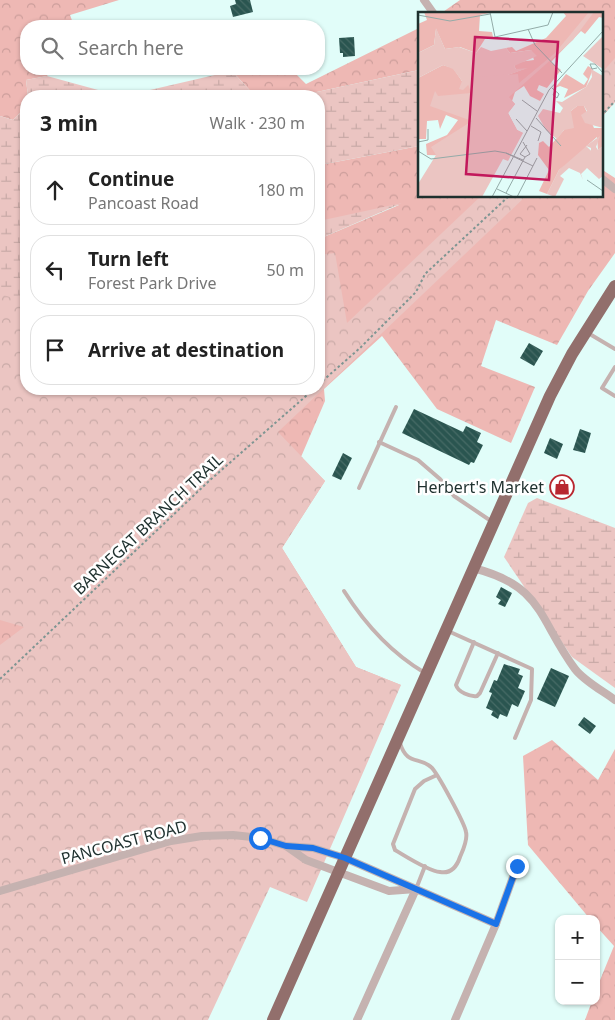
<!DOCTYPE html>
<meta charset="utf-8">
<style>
:root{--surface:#fff;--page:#f2f2f2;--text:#222;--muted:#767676;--line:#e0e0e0}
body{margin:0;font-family:"Noto Sans",sans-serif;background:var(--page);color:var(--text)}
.controls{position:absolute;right:15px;bottom:15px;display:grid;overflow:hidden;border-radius:10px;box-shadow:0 1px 4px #0004}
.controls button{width:45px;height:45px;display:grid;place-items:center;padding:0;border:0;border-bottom:1px solid var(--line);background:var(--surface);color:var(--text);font:25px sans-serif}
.stop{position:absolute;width:15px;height:15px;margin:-11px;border:4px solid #1a73e8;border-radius:50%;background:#fff}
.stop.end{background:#1a73e8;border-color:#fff;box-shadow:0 1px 5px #0008}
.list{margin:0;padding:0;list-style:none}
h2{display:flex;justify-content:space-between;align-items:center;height:65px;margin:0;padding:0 20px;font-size:21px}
h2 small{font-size:16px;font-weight:400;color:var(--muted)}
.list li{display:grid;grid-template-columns:32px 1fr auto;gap:15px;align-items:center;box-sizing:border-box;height:70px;margin:0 10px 10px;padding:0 10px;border:1px solid var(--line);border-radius:20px}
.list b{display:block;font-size:19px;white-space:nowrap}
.list p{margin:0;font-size:16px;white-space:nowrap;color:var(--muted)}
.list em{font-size:16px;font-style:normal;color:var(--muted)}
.icon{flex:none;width:28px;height:28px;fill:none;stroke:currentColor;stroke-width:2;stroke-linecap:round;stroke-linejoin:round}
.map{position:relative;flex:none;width:615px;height:1020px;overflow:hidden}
.search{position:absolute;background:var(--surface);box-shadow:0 1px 4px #0004;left:20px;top:20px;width:305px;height:55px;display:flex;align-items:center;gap:12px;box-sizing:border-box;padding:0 18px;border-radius:20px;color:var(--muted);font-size:19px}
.panel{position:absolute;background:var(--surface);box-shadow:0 1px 4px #0004;left:20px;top:90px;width:305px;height:305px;border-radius:20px}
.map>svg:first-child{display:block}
.forest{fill:url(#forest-crowns)}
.wetland{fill:url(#wetland-marsh)}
.park{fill:url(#park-crowns)}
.building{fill:url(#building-back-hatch)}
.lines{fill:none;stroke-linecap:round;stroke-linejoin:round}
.path{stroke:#7e9592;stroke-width:2;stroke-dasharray:2.5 2.5;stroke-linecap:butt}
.service{stroke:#c5b2b0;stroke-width:4}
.minor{stroke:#c5b2b0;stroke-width:8}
.trunk{stroke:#926f6c;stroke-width:12}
.route{stroke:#1a73e8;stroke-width:6}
.labels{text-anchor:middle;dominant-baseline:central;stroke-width:5;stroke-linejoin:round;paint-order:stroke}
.poi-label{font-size:16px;fill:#1e302e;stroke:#fff;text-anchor:end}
.street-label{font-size:16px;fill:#1e302e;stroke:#fff}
.inset-road{fill:none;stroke:#93aba8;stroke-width:1}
.view{fill:#c2185b;fill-opacity:0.15;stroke:#c2185b;stroke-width:2.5}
.inset-edge{fill:none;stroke:#1e302e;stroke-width:2.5}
</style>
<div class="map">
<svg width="615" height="1020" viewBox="0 0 615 1020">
<defs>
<pattern id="forest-crowns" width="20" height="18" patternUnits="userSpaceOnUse" patternTransform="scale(1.25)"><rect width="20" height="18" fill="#eeb8b4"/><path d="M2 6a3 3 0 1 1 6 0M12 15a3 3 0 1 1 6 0" fill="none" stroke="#cc9e9b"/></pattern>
<pattern id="wetland-marsh" width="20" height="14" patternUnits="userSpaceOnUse" patternTransform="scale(1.25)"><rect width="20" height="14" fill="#ebc5c2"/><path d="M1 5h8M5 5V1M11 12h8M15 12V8" fill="none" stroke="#c9aaa7"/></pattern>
<pattern id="park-crowns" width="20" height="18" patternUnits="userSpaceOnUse" patternTransform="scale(1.25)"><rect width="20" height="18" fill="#ebc5c2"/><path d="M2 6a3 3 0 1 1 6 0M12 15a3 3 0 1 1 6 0" fill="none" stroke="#c9aaa7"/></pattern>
<pattern id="building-back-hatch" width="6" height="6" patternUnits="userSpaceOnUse" patternTransform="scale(1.25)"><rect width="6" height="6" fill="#2a5550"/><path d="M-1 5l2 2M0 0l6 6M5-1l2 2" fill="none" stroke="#476b66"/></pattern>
</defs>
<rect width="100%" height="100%" fill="#e1fdf9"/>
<g class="forest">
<path d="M0 0H119L70 15 74 26H26V69H52L47 76 26 80 28 96H26V107L13 120 0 116Z"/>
<path d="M460 0H615V102L601 118V14H440Z"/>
<path d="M419 28V70L298 96H255L232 71 240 69H291L306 84Z"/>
<path d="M419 146V196H601V169L615 178V253L588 291 557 345 496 320 481 366 535 387 511 443 437 409 382 336 324 389 325 401 301 457 325 481 282 548 356 667 401 685 0 871V324L26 389H319V239L399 205 319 222V173L325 164Z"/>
<path d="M552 740 598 780 615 749V1020H585L592 1001H596V990L614 946 596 926V919H590L528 845 523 756Z"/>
</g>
<g class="wetland">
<path d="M419 70V146L325 164 319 173V96H298Z"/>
<path d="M232 71 255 96H124Z"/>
<path d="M47 76 120 96H28L26 80Z"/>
<path d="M26 107V306L0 324V116L13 120Z"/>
<path d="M402 203 319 239V221Z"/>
<path d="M537 498 615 528V688L572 657 504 557 528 503Z"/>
</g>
<g class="park">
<path d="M615 58V101L601 118V74Z"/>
<path d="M481 196H526L278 432 325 481 282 548 356 667 401 685 307 902 270 887 208 1020H0V645L24 627 0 620V294L10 297 26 295V389H319V255L335 253 347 323Z"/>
</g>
<g class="building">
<path d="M235 0H250L253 12 233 17 230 6 236 4Z"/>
<path d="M354 37 355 56 343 57V53H340L339 38Z"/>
<path d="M529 343 543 351 534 366 520 358Z"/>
<path d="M414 409 463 432 466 426 481 433 477 442 483 445 474 463 471 462 469 465 402 433Z"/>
<path d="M580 429 591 433 585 453 573 450Z"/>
<path d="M550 438 563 444 557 459 544 453Z"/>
<path d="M343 453 352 458 341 480 332 476Z"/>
<path d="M501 587 512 593 505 607 498 604 501 600 496 597Z"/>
<path d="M504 664 520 669 518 674 523 676 518 688 525 691 518 707 512 704 507 717 500 714 498 719 491 715 493 711 486 708 492 693 489 692 494 680 497 681Z"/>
<path d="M551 668 569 676 555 707 537 699Z"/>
<path d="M584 717 596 726 590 734 578 725Z"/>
</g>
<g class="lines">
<g class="path">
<path d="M601 116 615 101"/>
<path d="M319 384 360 348 416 292 425 274 509 196"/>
<path d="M0 679 209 481 314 389"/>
</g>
<g class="service">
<path d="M588 333 615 349"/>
<path d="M615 367 602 388 615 396"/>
<path d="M379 442 418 460 440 479 454 496 491 521"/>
<path d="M359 488 396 407"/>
<path d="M344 591C365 624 391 653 425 673"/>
<path d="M448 631 532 669 531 700 515 738"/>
<path d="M474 642 456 685C458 692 470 697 477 696L480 693 498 653"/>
<path d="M400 743C407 766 419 756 431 767 437 772 465 824 466 832 468 840 463 850 460 857 457 866 451 874 440 872 428 871 407 857 395 850L393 844 415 789 424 781 437 775"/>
<path d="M416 889 425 866"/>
</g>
<g class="minor">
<path d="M424 0 434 14"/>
<path d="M601 178 615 189"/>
<path d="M473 568C544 586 538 619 575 669 584 681 603 691 615 700"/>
<path d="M416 889 389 891 306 860 286 846 313 848 345 858 496 924"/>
<path d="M0 891 171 841 202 836 233 835 260 838 286 846"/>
<path d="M357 1020 416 889"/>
<path d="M455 1020 496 924 517 866"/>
</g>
<path class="trunk" d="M273 1020 550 396 572 354 615 286"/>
</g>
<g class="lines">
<path class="route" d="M260 838 286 846 313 848 345 858 496 924 517 866"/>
</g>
<defs>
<g id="shop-ring" transform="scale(1.25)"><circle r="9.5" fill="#fff" stroke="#b82730" stroke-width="1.5"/><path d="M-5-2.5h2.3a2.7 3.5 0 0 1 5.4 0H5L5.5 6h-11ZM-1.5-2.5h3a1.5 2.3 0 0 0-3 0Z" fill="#b82730"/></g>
</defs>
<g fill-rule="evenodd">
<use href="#shop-ring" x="562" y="487"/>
</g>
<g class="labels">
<g class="poi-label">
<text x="544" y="487">Herbert's Market</text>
</g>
<g class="street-label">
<text transform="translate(148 524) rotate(-43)">BARNEGAT BRANCH TRAIL</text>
<text transform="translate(124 842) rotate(-15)">PANCOAST ROAD</text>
</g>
</g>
<g transform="translate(418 12)">
<rect width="185" height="185" fill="#e1fdf9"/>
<path d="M168 134 185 150V164L181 167 169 156 163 162 165 168 162 161 151 156 142 164 146 167 137 185 129 182 141 158 156 142Z" fill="#ebc5c2"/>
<path d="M6 0H76L62 3 61 19 74 20 75 25 67 27 58 41 42 35 27 37 18 17 16 33 0 41V12L9 8ZM145 0H185V6L181 5 167 22 163 19 133 50 143 58 129 76 121 73 119 78 126 82 122 89 112 84 106 74 97 80 94 89 97 92 90 101 99 118 105 121 41 144 9 143 8 132 29 123 40 108 28 103 22 117 20 108 9 109 8 127H0V66L25 53 35 56 44 69 81 66 106 57H98L96 54 100 50 116 48 113 38 92 41 88 36 94 35 98 39 128 26 148 4ZM170 54 175 57 168 75 146 86 150 77 142 74 137 76 148 62 166 73 170 67 165 62ZM159 94H166L176 116H185V134L180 138 179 125 141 158 129 182 121 179 131 158 120 143 121 131 125 129 131 135 146 118 153 99Z" fill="#eeb8b4"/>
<path d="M18 16 27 37 41 35 58 41 63 35 73 39 88 36 92 41 113 38 119 44 96 54 98 57 110 56 81 66H57L45 78 41 77 44 69 35 57 25 53 0 66V41L16 33ZM185 24V57L165 44ZM173 57 185 64V116L167 111 163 103 169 99 166 94H159L153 99 156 116 146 118 139 127 128 118 120 104 125 97 142 101 145 96 138 89 144 90 168 75 174 65ZM182 124 178 135 180 138 185 134V150L173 147V136L168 134Z" fill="#ebc5c2"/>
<path d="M171 0H176L155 28 91 85 97 92 90 101 99 118 105 121 90 149 85 147 64 185H1L2 182 0 185V172L18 143 13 135 54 109 12 94 17 79 20 84 53 81 46 60 56 65 100 62 101 71 137 41Z" fill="#ebc5c2"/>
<path class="inset-road" d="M72 0 77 25 130 13 135 0M0 3 32 9 72 2M110 17 117 33 144 61M179 56 174 57 172 52H177L185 61M134 76 141 82 139 86 135 83 137 79M104 88 119 99M118 106 143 134M98 107 109 119M113 114 123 120 120 129M0 130 10 128V117M0 139 13 147 77 139 88 141M107 145 102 142 109 133M105 148 88 141 115 154M169 168 185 179M79 177 96 185M88 181 107 145 112 142 105 130M74 185 131 78 185 19M99 185 119 146"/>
<path class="view" d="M57 25 140 30 131 168 48 162Z"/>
<rect width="185" height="185" class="inset-edge"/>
</g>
</svg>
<div class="controls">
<button>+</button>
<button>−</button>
</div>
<div class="stop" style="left:260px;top:838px"></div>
<div class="stop end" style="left:517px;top:866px"></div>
<div class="search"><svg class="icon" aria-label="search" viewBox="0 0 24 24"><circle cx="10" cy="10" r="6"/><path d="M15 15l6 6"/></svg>Search here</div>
<section class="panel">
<h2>3 min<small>Walk · 230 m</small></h2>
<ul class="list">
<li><svg class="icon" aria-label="ahead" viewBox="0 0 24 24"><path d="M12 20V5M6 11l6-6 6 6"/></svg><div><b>Continue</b><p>Pancoast Road</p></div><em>180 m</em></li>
<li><svg class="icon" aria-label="left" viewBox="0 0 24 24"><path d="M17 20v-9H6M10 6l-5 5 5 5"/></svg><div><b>Turn left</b><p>Forest Park Drive</p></div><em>50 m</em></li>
<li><svg class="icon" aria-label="arrive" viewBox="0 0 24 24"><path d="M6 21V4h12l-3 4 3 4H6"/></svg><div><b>Arrive at destination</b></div></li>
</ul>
</section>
</div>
